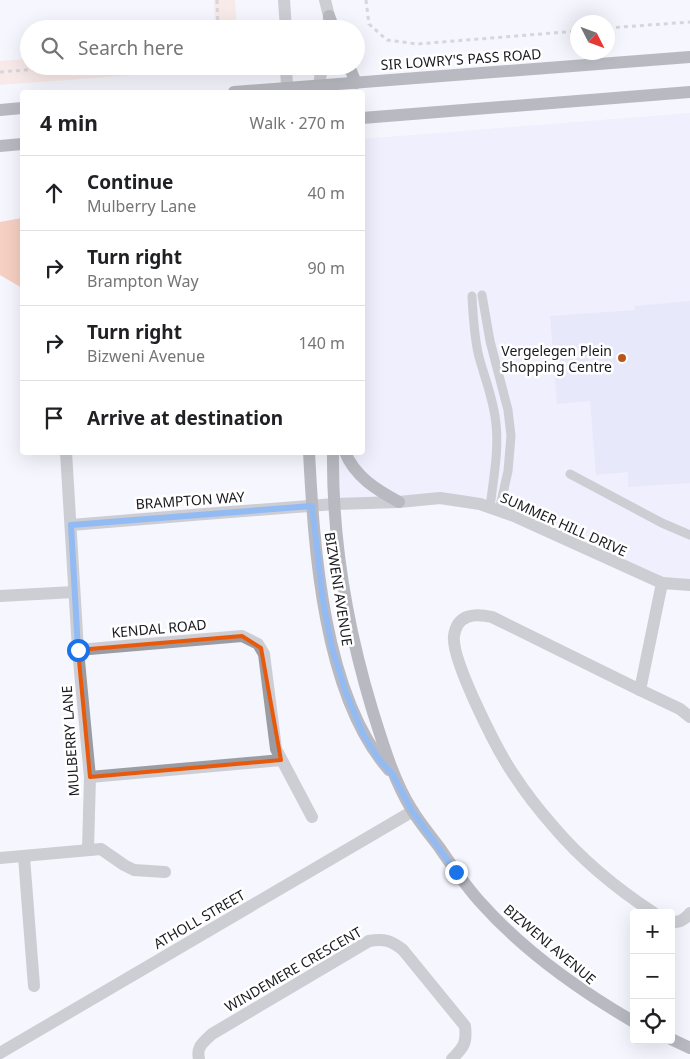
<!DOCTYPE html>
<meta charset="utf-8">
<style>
:root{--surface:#fff;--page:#f6f6f6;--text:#202124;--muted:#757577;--line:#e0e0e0}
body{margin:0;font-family:"Noto Sans",sans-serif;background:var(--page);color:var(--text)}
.controls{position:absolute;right:15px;bottom:15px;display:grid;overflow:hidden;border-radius:5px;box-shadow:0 5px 20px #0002}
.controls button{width:45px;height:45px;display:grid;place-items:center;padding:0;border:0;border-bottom:1px solid var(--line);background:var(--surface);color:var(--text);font:25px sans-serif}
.compass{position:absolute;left:570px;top:15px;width:45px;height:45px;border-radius:50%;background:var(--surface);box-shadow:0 5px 20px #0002;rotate:132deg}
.stop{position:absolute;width:15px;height:15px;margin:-11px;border:4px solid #1a73e8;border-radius:50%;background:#fff}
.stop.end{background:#1a73e8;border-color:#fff;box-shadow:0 1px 5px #0008}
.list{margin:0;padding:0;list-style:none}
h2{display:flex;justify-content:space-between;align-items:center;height:65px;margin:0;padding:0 20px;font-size:21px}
h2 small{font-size:16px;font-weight:400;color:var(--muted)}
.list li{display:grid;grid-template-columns:32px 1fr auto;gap:15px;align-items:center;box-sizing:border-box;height:75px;padding:0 20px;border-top:1px solid var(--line)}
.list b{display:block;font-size:19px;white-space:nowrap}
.list p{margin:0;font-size:16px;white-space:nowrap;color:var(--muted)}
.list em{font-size:16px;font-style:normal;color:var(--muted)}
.icon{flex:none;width:28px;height:28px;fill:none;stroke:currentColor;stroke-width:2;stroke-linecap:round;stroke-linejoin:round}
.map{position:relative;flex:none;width:690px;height:1059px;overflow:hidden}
.search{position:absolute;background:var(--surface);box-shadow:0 5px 20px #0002;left:20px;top:20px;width:345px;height:55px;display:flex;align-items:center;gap:12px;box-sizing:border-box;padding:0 18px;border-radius:28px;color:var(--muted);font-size:19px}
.panel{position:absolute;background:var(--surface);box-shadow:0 5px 20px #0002;left:20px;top:90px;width:345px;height:365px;border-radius:5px}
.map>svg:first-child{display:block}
.built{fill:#e6e6fd}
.green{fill:#fadcce}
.water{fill:#f7a37a}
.building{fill:#d8d7f9}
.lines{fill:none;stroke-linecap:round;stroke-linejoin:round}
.path{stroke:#b0b0b8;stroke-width:3;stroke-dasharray:4 4;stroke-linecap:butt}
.lane{stroke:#9b9ba2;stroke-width:9}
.street{stroke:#9b9ba2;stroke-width:12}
.secondary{stroke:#707079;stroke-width:12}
.route{stroke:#1a73e8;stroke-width:6}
.marked{fill:none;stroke:#e8590c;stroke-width:4;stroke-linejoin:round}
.poi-dot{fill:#b8561a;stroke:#fff;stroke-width:2}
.labels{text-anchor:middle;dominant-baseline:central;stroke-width:5;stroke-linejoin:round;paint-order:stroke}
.street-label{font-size:14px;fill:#1a191f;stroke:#fff}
.poi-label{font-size:14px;fill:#1a191f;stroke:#fff;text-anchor:end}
</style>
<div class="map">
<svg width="690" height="1059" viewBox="0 0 690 1059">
<rect width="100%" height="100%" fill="#f5f5fe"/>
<path class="built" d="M690 113V584H662L515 516 440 497 335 504 331 453 362 452 363 139Z"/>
<g class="green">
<path d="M214 0H235L237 29H215Z"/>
<path d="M29 59V66H214L212 69 0 85V61Z"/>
</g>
<path class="water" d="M22 218V288L0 275V222Z"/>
<path class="building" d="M690 301V483L628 487V472L596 475 590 401 557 404 550 316 635 310V306Z"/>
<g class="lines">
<g class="path">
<path d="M217 0 218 29"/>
<path d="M366 0 369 24 387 40 417 44 578 31"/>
<path d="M608 28 690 22"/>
<path d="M0 72 76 66"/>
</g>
<g class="lane">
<path d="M482 295 490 341 508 410 511 436 508 471 499 511"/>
<path d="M472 296C473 316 474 337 479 357 485 379 494 400 496 424 499 452 493 480 490 508"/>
<path d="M570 474 662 523 690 535"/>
</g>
<g class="street">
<path d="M284 0 286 29"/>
<path d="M325 0 329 16 328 27"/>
<path d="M286 66 287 88"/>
<path d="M319 86 322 66"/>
<path d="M66 452 78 650 90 777 88 849"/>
<path d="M71 525 205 514 335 504 399 502 440 498 480 504 514 516 662 583 690 585"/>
<path d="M662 583 640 690 680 709 690 717"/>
<path d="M0 596 74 592"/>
<path d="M78 650 242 636 258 644 264 654 276 749 312 817"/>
<path d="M640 690 492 617C475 613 457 614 454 636 451 660 498 752 514 775 525 792 539 810 553 826 581 859 617 889 654 913"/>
<path d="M90 777 281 760"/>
<path d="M24 857 34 986"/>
<path d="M0 858 101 849 124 865 134 870 165 872"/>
<path d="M671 921C679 924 685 919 690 913"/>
<path d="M0 1053 413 811"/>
<path d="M199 1059C196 1046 204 1042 212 1034L369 941C384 938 392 941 403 950L465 1026C467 1043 464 1047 452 1059"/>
</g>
<g class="secondary">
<path d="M329 16 334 29"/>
<path d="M349 66 356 83"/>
<path d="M234 92 690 57"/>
<path d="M0 110 22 108"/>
<path d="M362 118 690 92"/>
<path d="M0 146 22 144"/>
<path d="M309 452C314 548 323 695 389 770"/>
<path d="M333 452C332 539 347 626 372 709 383 744 393 779 412 810 420 823 430 835 439 847 453 867 466 887 482 904 525 952 579 990 634 1022"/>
<path d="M345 452C355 477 377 490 399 502"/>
<path d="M671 1039 690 1048"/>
</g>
</g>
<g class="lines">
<path class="route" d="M78 650 71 525 312 506 323 601 332 648 346 693 363 734 378 758 393 775 412 811 456 872"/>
</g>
<path d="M0 0H690V1059H0ZM242 636 261 648 281 760 90 777 78 650Z" fill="#f5f5fe" fill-opacity=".55" fill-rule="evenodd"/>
<path class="marked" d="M242 636 261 648 281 760 90 777 78 650Z"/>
<circle class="poi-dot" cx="622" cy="358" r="5"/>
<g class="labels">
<g class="street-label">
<text transform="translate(461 59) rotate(-4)">SIR LOWRY'S PASS ROAD</text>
<text transform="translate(190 500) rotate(-4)">BRAMPTON WAY</text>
<text transform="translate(564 524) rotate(24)">SUMMER HILL DRIVE</text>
<text transform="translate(339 589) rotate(81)">BIZWENI AVENUE</text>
<text transform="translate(159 628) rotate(-5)">KENDAL ROAD</text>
<text transform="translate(70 741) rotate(-94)">MULBERRY LANE</text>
<text transform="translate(199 919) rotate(-30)">ATHOLL STREET</text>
<text transform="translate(550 944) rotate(40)">BIZWENI AVENUE</text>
<text transform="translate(293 969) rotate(-30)">WINDEMERE CRESCENT</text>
</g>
<g class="poi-label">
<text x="612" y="350">Vergelegen Plein<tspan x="612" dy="16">Shopping Centre</tspan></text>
</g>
</g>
</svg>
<div class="controls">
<button>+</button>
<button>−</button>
<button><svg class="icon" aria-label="locate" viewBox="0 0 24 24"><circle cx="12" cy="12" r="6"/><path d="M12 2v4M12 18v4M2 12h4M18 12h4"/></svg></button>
</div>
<svg class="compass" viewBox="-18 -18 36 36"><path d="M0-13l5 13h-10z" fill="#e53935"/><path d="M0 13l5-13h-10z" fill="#757577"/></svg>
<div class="stop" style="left:78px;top:650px"></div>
<div class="stop end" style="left:456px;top:872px"></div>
<div class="search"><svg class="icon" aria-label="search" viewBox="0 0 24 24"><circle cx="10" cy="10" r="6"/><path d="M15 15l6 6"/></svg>Search here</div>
<section class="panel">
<h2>4 min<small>Walk · 270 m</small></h2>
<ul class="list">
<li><svg class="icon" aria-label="ahead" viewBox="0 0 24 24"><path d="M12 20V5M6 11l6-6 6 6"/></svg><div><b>Continue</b><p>Mulberry Lane</p></div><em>40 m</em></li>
<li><svg class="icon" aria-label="right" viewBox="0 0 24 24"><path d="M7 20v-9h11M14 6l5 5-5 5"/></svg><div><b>Turn right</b><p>Brampton Way</p></div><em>90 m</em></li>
<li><svg class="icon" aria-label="right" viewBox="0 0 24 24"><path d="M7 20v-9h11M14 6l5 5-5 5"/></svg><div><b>Turn right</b><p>Bizweni Avenue</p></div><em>140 m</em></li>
<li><svg class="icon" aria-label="arrive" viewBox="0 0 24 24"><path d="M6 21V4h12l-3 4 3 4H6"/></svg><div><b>Arrive at destination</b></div></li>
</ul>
</section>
</div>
